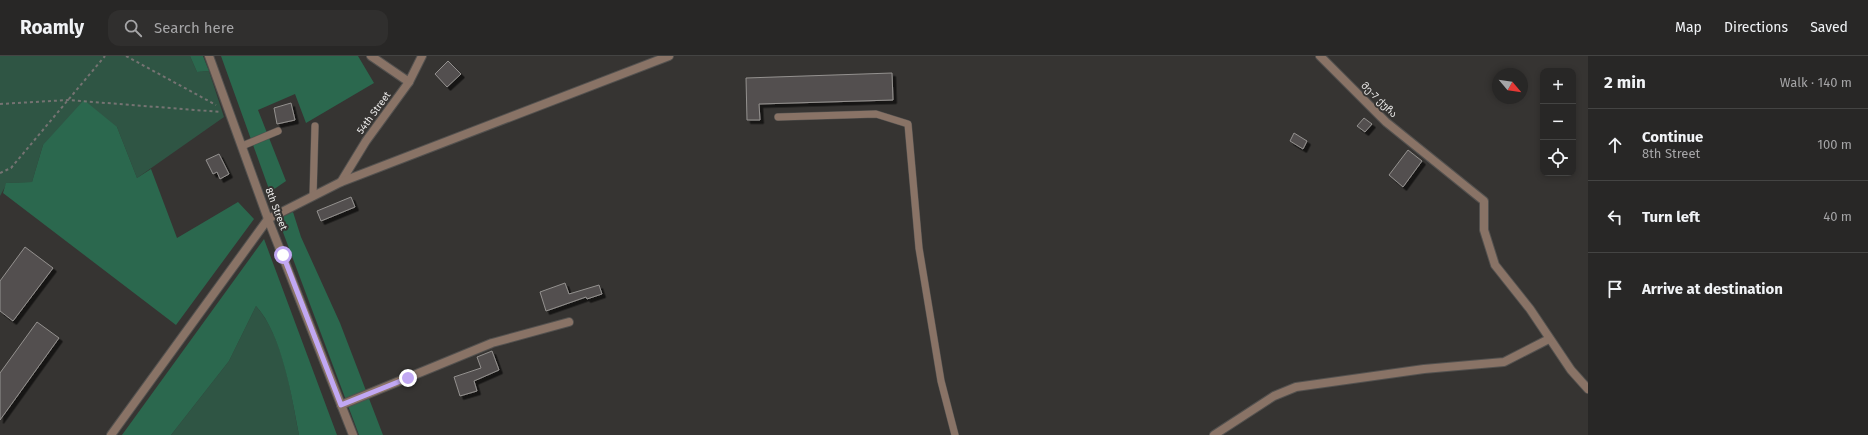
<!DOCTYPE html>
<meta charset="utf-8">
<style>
:root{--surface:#282726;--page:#302f2e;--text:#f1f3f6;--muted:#a5a5a7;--line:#444443}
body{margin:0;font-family:"Fira Sans","Noto Sans Georgian",sans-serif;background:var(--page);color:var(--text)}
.controls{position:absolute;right:12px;top:12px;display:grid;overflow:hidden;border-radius:8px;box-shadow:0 2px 6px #0003}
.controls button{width:36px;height:36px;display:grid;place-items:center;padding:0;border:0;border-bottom:1px solid var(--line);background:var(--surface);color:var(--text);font:20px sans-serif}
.compass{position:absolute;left:1492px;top:12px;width:36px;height:36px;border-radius:50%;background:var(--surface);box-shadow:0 2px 6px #0003;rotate:119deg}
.stop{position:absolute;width:12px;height:12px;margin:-9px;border:3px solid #c1a8f3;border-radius:50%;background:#fff}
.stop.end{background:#c1a8f3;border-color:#fff;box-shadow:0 1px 4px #0008}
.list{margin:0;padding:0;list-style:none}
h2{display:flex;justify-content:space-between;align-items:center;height:52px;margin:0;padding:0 16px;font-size:17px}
h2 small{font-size:13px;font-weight:400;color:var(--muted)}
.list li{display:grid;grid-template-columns:26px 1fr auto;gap:12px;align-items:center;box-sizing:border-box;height:72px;padding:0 16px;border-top:1px solid var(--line)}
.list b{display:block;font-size:15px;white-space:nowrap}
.list p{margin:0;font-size:13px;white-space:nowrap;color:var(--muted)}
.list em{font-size:13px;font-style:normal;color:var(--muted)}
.icon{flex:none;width:22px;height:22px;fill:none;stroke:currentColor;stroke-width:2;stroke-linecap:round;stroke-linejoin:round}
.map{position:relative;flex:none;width:1588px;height:379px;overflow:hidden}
header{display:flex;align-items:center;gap:24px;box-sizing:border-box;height:56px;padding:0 20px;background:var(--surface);border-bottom:1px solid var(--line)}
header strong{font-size:19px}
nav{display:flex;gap:22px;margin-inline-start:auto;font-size:14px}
.search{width:280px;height:36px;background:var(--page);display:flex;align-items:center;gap:10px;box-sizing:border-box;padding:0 14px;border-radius:12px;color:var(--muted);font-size:15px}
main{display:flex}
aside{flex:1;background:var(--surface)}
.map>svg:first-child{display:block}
.green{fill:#2f5544}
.forest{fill:#2b684e}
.building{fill:#53504f;stroke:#94918f;filter:url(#shadow)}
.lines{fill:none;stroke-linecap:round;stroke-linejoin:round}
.service-casing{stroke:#53514f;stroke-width:8}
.minor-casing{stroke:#53514f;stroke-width:10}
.tertiary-casing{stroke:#53514f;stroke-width:10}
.path{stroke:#757372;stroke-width:2;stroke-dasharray:3 3;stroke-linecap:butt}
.service{stroke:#897366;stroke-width:7}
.minor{stroke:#897366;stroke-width:8}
.tertiary{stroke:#897366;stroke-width:8}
.route{stroke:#c1a8f3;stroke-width:5}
.labels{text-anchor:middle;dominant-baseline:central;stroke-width:4;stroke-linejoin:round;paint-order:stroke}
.street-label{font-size:10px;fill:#ecebea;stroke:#363432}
</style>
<header>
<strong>Roamly</strong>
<div class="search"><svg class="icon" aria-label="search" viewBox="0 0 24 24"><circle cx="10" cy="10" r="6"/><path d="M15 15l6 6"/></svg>Search here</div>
<nav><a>Map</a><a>Directions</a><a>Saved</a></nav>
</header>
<main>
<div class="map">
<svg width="1588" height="379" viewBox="0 0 1588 379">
<defs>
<filter id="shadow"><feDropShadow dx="3.5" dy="3.5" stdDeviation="0" flood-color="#0009"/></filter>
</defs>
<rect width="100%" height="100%" fill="#363432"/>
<g class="green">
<path d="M0 0H190L197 16 209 15 224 61 137 122 117 71 43 89 32 126 7 127 0 140Z"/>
<path d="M256 250C284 282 291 338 299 379H171L229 305Z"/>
</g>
<g class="forest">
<path d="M190 0H203L209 15 197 16Z"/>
<path d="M221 0H358L374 27 306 67 295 38 258 54 286 125 270 136Z"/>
<path d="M84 44 117 71 137 122 151 113 177 182 238 146 254 163 176 269 3 137 6 127 32 126 43 89Z"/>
<path d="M293 156 301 181 340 267 383 379H359L278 163Z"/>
<path d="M264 183 337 379H299C292 342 282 278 256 250L229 305 171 379H122Z"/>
</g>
<g class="building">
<path d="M448 5 461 18 447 31 435 18Z"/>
<path d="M892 17 893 44 759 48 760 64H747L746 22Z"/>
<path d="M291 47 295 64 277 68 274 52Z"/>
<path d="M1364 62 1372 68 1365 76 1357 70Z"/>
<path d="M1294 77 1307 85 1303 93 1290 85Z"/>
<path d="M1408 94 1422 105 1403 131 1389 119Z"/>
<path d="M219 98 229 118 220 123 217 116 213 118 206 104Z"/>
<path d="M351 141 355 151 321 165 317 155Z"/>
<path d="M25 191 53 212 13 265 0 255V225Z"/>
<path d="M565 227 569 238 599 229 602 238 587 243 586 241 546 255 540 236Z"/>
<path d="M37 266 59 282 0 364V317Z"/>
<path d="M492 295 499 314 474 325 477 335 460 340 454 321 481 312 477 301Z"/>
</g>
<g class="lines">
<g class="service-casing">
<g id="service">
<path d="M778 61 876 58 908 68 919 192 941 325 955 379"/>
<path d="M242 90 278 75"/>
<path d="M313 140 315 70"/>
</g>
</g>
<g class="minor-casing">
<g id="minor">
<path d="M371 0 409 26"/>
<path d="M1320 0 1386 66 1484 145V174L1495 209 1530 253 1571 314 1588 333"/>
<path d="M341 126 366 85 409 26 422 0"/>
<path d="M341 349 492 287 569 266"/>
<path d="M111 379 268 163 341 126 669 0"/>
<path d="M1214 379 1274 340 1296 331 1424 313 1504 306 1549 283"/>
</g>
</g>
<g class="tertiary-casing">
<path id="tertiary" d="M209 0 268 163 353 379"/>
</g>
<g class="path">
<path d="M126 0 216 49"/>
<path d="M0 48 68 44 221 56"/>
<path d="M0 117 11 112 105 0"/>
</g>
<use href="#service" class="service"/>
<use href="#minor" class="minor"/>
<use href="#tertiary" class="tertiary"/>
</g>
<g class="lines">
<path class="route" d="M283 199 341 349 408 322"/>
</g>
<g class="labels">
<g class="street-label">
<text transform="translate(1379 44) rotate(44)">მე-7 ქუჩა</text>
<text transform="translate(374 57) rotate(-54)">54th Street</text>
<text transform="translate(276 153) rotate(69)">8th Street</text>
</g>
</g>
</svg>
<div class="controls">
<button>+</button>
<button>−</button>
<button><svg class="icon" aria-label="locate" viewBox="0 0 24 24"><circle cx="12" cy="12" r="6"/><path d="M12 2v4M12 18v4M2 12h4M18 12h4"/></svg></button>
</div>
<svg class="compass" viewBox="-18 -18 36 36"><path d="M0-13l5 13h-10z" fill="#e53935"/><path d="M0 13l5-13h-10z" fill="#a5a5a7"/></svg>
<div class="stop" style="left:283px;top:199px"></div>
<div class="stop end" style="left:408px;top:322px"></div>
</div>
<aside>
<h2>2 min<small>Walk · 140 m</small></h2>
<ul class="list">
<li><svg class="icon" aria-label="ahead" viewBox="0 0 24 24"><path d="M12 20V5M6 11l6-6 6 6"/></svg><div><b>Continue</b><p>8th Street</p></div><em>100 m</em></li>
<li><svg class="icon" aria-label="left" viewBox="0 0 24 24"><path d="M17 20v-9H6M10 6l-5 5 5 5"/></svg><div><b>Turn left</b></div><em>40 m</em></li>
<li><svg class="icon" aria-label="arrive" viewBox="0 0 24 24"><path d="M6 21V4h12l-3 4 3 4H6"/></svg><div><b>Arrive at destination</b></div></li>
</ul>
</aside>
</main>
